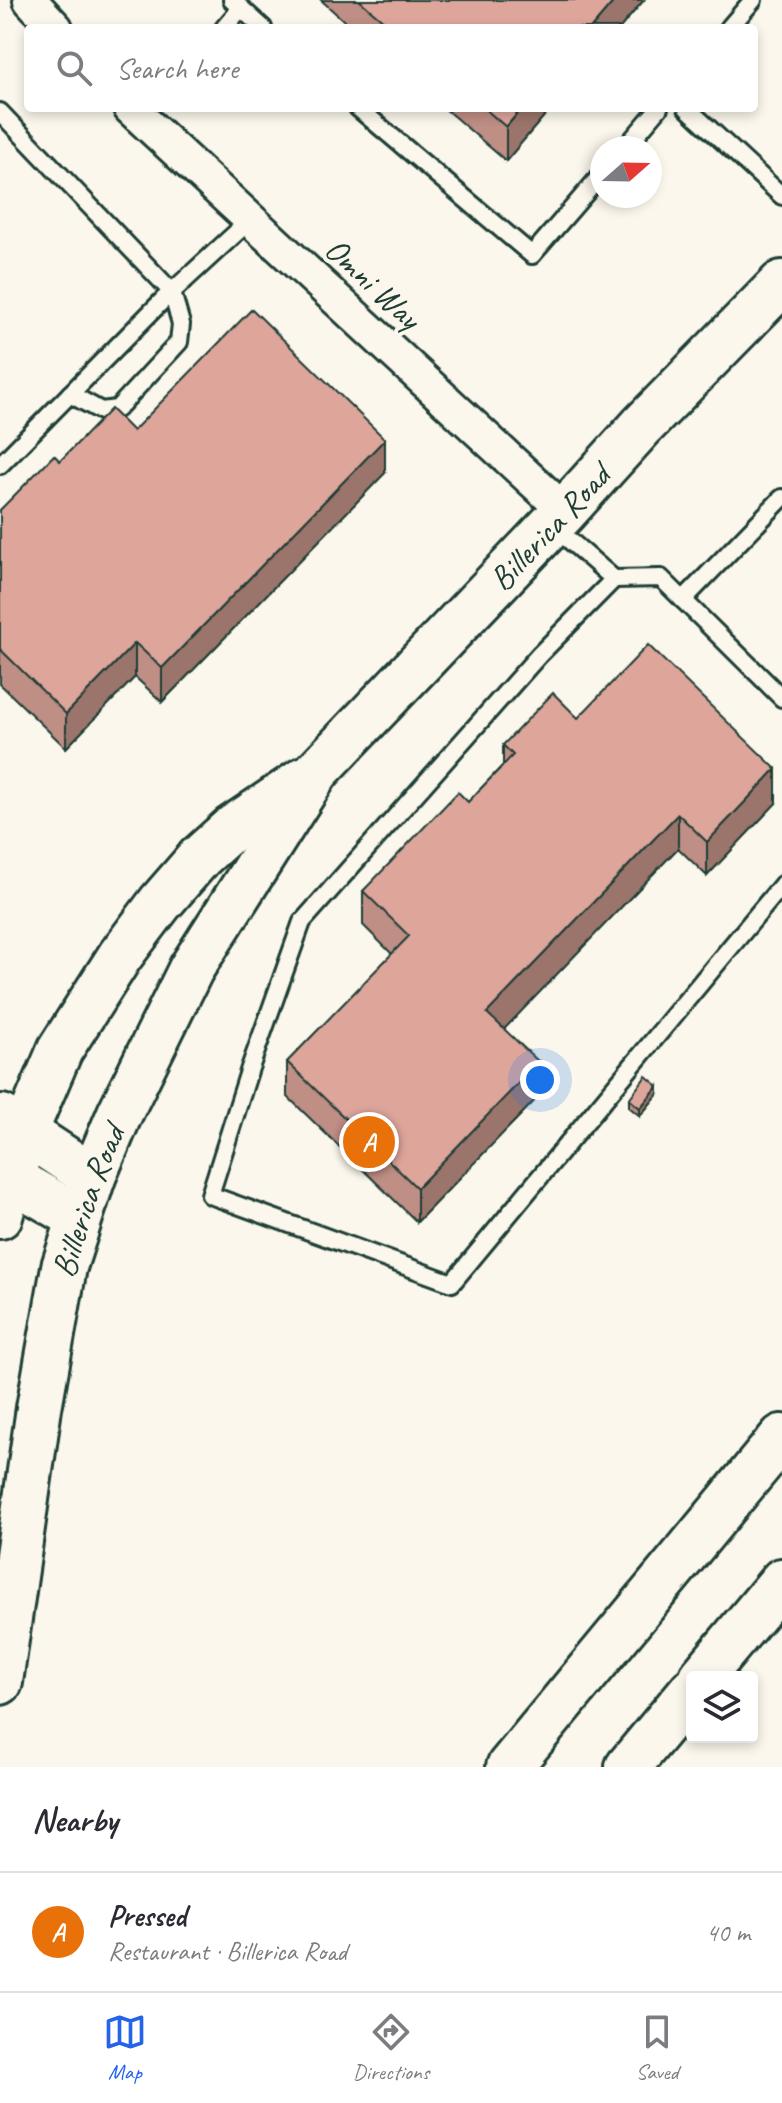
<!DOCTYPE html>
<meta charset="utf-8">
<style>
:root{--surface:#fff;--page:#f7f7f7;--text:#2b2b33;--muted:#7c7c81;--line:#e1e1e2;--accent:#2563eb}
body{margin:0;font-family:Caveat,sans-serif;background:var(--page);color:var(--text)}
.controls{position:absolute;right:24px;bottom:24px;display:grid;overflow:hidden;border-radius:8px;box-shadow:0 4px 12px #0003}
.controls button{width:72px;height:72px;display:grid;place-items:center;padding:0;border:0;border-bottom:2px solid var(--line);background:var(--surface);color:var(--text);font:40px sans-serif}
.compass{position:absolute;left:590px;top:136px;width:72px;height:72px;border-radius:50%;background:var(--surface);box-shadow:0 4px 12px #0003;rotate:70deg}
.you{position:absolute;left:540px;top:1080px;width:28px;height:28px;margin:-20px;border:6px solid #fff;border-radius:50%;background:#1a73e8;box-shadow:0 0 0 12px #1a73e833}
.badge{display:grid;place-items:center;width:52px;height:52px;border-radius:50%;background:var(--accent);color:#fff;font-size:26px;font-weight:700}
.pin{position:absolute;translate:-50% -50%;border:4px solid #fff;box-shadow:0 2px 8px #0006}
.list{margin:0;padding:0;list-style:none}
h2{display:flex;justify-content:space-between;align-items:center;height:104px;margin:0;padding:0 32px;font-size:34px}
h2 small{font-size:26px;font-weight:400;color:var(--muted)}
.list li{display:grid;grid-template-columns:52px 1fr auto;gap:24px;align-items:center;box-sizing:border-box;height:120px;padding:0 32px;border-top:2px solid var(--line)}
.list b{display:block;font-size:30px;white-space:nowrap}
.list p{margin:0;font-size:26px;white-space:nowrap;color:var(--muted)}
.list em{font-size:26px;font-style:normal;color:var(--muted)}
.icon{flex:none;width:44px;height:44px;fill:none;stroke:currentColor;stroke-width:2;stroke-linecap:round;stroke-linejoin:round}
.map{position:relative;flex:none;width:782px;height:1767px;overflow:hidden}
.search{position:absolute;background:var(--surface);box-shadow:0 4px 12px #0003;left:24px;right:24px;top:24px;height:88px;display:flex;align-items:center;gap:20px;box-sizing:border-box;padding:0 28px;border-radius:8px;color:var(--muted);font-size:30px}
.sheet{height:224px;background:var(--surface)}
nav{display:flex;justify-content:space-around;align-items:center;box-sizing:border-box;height:112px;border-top:2px solid var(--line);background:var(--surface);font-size:22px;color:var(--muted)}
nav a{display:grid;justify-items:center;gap:4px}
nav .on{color:var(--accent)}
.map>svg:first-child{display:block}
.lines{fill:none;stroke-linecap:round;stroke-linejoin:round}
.service-casing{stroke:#1f3d34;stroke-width:22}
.minor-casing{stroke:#1f3d34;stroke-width:38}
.secondary-casing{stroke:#1f3d34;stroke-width:50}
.motorway-casing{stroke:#1f3d34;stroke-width:50}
.service{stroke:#fbf7ec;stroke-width:16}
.minor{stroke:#fbf7ec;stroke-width:32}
.secondary{stroke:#fbf7ec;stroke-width:44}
.motorway{stroke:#fbf7ec;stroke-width:44}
.wall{fill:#bf8e85;stroke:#1f3d34;stroke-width:2}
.shaded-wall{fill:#9b746c;stroke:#1f3d34;stroke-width:2}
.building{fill:#dea59b;stroke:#1f3d34;stroke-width:2}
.labels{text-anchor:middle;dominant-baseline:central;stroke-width:8;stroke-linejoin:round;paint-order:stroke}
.street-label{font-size:34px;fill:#1f3d34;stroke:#fbf7ec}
</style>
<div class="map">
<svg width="782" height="1767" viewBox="0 0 782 1767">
<rect width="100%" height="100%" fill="#fbf7ec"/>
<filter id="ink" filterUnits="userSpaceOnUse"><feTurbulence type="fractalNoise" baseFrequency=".0125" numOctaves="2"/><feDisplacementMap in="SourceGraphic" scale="16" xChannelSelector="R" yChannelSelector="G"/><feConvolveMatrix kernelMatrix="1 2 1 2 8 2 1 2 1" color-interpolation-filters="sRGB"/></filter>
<g filter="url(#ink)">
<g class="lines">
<g class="service-casing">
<g id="service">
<path d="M232 0 263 28"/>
<path d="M224 28 240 9"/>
<path d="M729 28 753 0"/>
<path d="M358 108 532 255 602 174"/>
<path d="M687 108 782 196"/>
<path d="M0 112 172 292 181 324 179 342 117 409 101 411 70 394"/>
<path d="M625 148 659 108"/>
<path d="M0 465 162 301 250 220"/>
<path d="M553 526 614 579 539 655 302 922 250 1068 210 1195 452 1283 782 885"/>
<path d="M614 579 661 578 782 698"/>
<path d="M683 600 782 498"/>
</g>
</g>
<g class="minor-casing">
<g id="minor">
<path d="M30 0 56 28"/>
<path d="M130 108 565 511"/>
</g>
</g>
<g class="secondary-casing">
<g id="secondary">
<path d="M2 1117 93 1177"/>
<path d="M0 1172 79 1218"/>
<path d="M0 1216 25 1132 60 1050 120 956 160 903 200 857 231 829 305 779"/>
<path id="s1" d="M0 1682 39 1408 64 1267 93 1177 120 1113 191 969 317 771 565 511 642 426 782 283"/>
</g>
</g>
<g class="motorway-casing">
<g id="motorway">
<path d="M702 1677 782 1581"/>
<path d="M509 1767 782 1437"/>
<path d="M628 1767 692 1690"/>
</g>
</g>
<use href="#service" class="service"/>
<use href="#minor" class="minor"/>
<use href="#secondary" class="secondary"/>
<use href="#motorway" class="motorway"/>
</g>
<g class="wall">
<path d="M321 0H644L620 28H352Z"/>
<path d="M444 108H551L506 161Z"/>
<path d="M133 431 385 473 162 702 135 677 66 748 0 684V510L60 461Z"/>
<path d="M578 718 776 803 707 876 678 848 504 1029 539 1096 417 1222 287 1096V1062L392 954 363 925V891L468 802 503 765V745Z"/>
<path d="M658 1094 640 1116 629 1107V1099Z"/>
</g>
<g class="shaded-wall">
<path d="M615 0H644L620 28H591Z"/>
<path d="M522 108H551L506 161V127Z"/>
<path d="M385 439V473L162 702V668Z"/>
<path d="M135 643V677L66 748V714Z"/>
<path d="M776 769V803L707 876V842Z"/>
<path d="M678 814V848L487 1047V1013Z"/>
<path d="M539 1062V1096L417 1222V1188Z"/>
<path d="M658 1086V1094L640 1116V1108Z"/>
</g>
<g class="building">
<path d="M359 0H615L591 28H392Z"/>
<path d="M484 108H522L506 127Z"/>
<path d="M252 309 385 439 162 668 135 643 66 714 0 649V510L54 455 60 461 111 409 133 431Z"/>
<path d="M648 645 776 769 707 842 678 814 487 1013 539 1062 417 1188 287 1062 409 936 363 891 458 792 468 802 513 755 503 745 553 693 578 718Z"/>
<path d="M646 1076 658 1086 640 1108 629 1099Z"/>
</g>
</g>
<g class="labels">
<g class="street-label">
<text transform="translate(373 283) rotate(43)">Omni Way</text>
<text stroke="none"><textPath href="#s1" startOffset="1316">Billerica Road</textPath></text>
<text stroke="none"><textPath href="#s1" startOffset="490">Billerica Road</textPath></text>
</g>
</g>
</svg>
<div class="controls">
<button><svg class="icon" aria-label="layers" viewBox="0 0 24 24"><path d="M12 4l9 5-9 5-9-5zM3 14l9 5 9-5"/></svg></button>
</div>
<svg class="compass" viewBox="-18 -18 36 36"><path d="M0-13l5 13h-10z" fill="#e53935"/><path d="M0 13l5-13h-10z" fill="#7c7c81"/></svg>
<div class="you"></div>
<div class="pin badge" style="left:369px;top:1142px;background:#e8710a">A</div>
<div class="search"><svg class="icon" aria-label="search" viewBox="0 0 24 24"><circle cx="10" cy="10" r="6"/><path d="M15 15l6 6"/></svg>Search here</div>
</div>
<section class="sheet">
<h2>Nearby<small></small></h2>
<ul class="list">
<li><span class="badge" style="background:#e8710a">A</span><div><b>Pressed</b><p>Restaurant · Billerica Road</p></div><em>40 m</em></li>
</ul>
</section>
<nav>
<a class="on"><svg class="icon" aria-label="map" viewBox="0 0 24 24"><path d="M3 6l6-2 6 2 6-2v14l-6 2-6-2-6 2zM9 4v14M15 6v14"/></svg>Map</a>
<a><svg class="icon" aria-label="directions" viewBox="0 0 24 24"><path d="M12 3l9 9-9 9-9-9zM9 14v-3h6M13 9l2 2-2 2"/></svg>Directions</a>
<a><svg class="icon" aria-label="saved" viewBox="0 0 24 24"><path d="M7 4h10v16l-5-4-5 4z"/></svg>Saved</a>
</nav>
